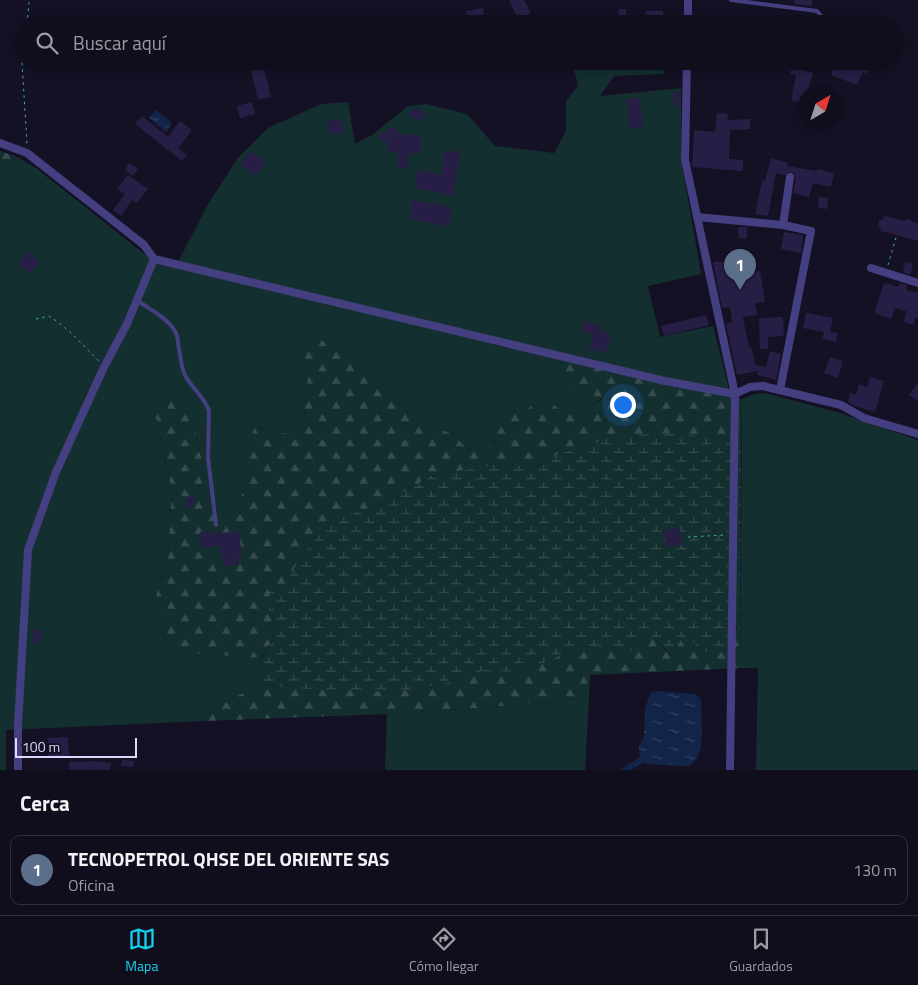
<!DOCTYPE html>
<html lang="es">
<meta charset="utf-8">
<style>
:root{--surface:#100d1c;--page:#191625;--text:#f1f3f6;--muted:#9c9ca3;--line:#302d3b;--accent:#11d1ef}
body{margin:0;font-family:"Titillium Web",sans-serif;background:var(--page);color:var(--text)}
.compass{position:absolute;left:798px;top:85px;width:45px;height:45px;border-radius:50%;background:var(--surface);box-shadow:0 2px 8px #0003;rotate:39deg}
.scale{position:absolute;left:15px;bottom:12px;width:122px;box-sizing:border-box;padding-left:5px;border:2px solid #ddd8fc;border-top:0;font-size:14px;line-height:18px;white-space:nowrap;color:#ddd8fc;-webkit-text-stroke:4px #151125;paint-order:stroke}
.you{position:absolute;left:622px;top:404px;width:18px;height:18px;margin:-12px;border:4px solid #fff;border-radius:50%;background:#1a73e8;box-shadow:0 0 0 8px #1a73e833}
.badge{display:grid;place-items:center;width:32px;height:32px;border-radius:50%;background:var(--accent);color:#fff;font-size:16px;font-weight:700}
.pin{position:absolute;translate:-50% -41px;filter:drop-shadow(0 1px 2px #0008)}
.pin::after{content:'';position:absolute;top:26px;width:18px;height:15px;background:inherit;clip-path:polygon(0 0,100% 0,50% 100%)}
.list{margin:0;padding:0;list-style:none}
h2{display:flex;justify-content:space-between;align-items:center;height:65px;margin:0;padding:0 20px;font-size:21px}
h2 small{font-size:16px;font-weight:400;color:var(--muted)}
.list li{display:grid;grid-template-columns:32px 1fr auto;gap:15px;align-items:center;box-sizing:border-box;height:70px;margin:0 10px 10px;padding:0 10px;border:1px solid var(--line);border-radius:10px}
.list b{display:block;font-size:19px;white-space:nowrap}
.list p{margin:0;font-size:16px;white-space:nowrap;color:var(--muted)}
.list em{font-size:16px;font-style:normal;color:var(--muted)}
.icon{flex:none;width:28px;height:28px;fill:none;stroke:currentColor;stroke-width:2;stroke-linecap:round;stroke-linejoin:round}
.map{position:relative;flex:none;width:918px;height:770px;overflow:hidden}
.search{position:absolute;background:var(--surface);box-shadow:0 2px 8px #0003;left:15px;right:15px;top:15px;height:55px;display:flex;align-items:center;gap:12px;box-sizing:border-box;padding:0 18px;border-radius:28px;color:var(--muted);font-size:19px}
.sheet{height:145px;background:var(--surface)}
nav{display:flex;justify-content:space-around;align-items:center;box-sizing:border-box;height:70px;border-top:1px solid var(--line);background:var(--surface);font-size:14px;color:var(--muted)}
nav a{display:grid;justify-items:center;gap:2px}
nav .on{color:var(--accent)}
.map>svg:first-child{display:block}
.grass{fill:#142f2f}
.forest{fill:url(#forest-firs)}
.wetland{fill:url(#wetland-marsh)}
.water{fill:url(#water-ripples)}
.building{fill:#271e45}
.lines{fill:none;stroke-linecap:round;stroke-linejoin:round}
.path{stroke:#38b0ad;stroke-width:1;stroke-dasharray:2.5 4;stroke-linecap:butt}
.lane{stroke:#443f81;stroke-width:4}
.street{stroke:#443f81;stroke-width:8}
</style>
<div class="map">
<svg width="918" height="770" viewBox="0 0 918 770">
<defs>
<pattern id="forest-firs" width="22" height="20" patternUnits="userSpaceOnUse" patternTransform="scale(1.25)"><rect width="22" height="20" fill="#142f2f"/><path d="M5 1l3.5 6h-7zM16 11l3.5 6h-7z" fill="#364c4e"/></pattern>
<pattern id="wetland-marsh" width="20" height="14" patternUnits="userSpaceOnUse" patternTransform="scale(1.25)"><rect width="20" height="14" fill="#142f2f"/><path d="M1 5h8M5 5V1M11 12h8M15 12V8" fill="none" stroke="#364c4e"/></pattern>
<pattern id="water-ripples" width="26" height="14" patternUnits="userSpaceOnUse" patternTransform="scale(1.25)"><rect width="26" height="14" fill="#122548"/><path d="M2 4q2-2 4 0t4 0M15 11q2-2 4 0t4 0" fill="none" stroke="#344463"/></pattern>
</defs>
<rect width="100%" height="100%" fill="#151125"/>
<g class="grass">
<path d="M572 61H662L664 74 614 76 600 96 681 88V159L701 274 648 286 660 337 713 326 731 397 665 384 580 388 602 398 583 411 563 412 527 410 499 413 492 422 496 444 471 451 451 434 408 412 376 387 295 349 308 373 303 432 274 434 255 426 243 458 249 481 229 519 202 495 203 465 195 429 155 414 172 491 168 555 156 596 167 650 262 658 261 683 213 709 204 721 6 730V770H0V173L17 157 36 168 157 264 175 268 207 206 237 159 268 128 321 104 348 102 355 144 372 135 408 106 425 104 467 114 495 146 554 153 566 131V101L578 86Z"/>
<path d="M765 393 840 413 918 440V770H756L758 668H740L742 399 755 394Z"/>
<path d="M589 697 585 770H385L387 714 493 707Z"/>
</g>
<g class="forest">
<path d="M0 151 17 157 0 173Z"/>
<path d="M313 339 331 343 376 387 408 412 451 434 471 451 496 444 492 422 499 413 527 410 542 396 563 412 570 405 583 411 602 399 580 388 566 391 553 371 570 362 665 384 742 399 741 440 676 433 557 455 534 468 503 463 431 476 386 503 332 520 307 549 284 584 269 613 278 631 261 658 167 651 156 596 168 555 172 491 155 414 161 397 181 403 195 429 203 466 202 494 229 519 249 481 243 458 255 426 274 434 303 431 308 373 295 349Z"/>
<path d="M740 631V668L590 675 589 697 493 707 387 714 204 721 213 709 261 683 286 688 444 684 485 669 514 672 544 663 575 648 601 645 632 650 642 637 652 636 671 656 681 638H691L721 651Z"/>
</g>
<path class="wetland" d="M676 433 741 440 740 631 721 651 701 652 691 639 682 638 672 656 652 636 642 637 632 650 620 655 601 645 575 648 544 663 514 672 485 670 444 684 392 692 285 688 261 683 262 658 278 631 269 613 270 590 284 584 307 549 332 520 386 503 431 476 503 463 534 468 557 455 615 436Z"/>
<g class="water">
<path d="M156 110 172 123 166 132 149 118Z"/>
<path d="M656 691 694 694 699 697 701 700C701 715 704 744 698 756 696 760 693 763 690 766H686L646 764 643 762 631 770H620L640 757 639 749V746L644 737 645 708 651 693Z"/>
</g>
<g class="building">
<path d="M509 0H524L531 13 518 19Z"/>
<path d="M794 0H812V6L794 4Z"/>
<path d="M483 8 486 24H469L466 11Z"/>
<path d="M619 9H626V18H618Z"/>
<path d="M646 11H663V24H647Z"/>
<path d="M852 61H861L871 65 867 74 863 72 857 85 831 75 835 64 849 69Z"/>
<path d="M264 67 271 97 258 100 251 70Z"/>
<path d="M792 67 813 73 807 92H806V104L791 101 796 75 790 74Z"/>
<path d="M679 91 680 106H674L673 92Z"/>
<path d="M640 98 643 128 630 129 627 99Z"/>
<path d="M252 102 255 114 240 118 237 106Z"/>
<path d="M412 108 425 112 423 120 409 117Z"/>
<path d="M717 113 728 114 727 120 750 119V129L730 130 729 159 743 160V171L692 167 694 130 715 132Z"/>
<path d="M142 116 168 137 180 121 192 130 178 148 187 155 182 161 135 124Z"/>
<path d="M329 120 343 121 342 134 328 133Z"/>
<path d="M388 128H398V134L421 135 420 154 409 153 408 168 398 167V152L387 151 388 142 380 141V133H388Z"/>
<path d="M444 150 460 152 453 195 414 188 417 170 441 175Z"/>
<path d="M250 151 266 161 256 176 240 165Z"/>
<path d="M771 158 788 163 787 166 817 171V169L834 173 831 187 813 183 809 197 793 193 796 179H795L794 173 788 172 785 175 776 173 768 216 755 214 762 181H765Z"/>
<path d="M129 163 138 169 133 176 125 170Z"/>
<path d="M128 175 148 189 137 203 132 200 121 216 113 210 125 194 117 189Z"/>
<path d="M819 197 828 198 827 209 818 208Z"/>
<path d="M412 200 452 207 449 226 409 219Z"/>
<path d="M884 216 905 221 906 219 918 223V241L893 234 880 231 881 228 878 227 879 220H883Z"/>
<path d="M738 227H747V238H739Z"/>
<path d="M784 232 803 235 801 253 781 249Z"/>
<path d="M28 252 40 262 30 274 18 264Z"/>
<path d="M747 260 748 273 760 271 765 302 755 303 757 315 743 317 749 348H752L755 365 766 367 770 351 781 354 776 380 757 375 758 371 737 375 726 324 732 322 730 307 722 308 713 262Z"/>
<path d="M905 262 913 264 910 275 903 272Z"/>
<path d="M884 283 899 287 900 283 907 285 906 290 918 293V319L915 318 914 325 904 322 906 311 895 308 891 319 874 313Z"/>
<path d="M806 313 833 318 830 332 838 333 836 342 822 339 824 332 803 328Z"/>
<path d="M706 315 709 325 664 336 661 326Z"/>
<path d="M783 317 784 336 768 337V349H760L759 318Z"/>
<path d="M584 321 601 326 600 330 611 334 606 353 589 348 593 334 581 332Z"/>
<path d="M830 357 843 361 838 378 824 373Z"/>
<path d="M870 377 884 381 875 412 854 406 848 402 850 393 856 395 859 384 867 387Z"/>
<path d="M918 383V401L909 395Z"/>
<rect x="187" y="497" width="7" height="10"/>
<path d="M680 528 682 545 666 546 664 530Z"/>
<path d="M212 531V534L239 531 242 557H238V565L224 566 223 558H221L219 546 201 547 200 532Z"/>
<path d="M33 630H41L42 643H33Z"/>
<path d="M68 737 69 756 49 757 48 738Z"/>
<path d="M122 760 134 761 133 767 121 766Z"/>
<path d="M97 761 111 763 110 770H69V762Z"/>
</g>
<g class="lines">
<g class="path">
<path d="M27 24 29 3 28 0"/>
<path d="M24 50 22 63 27 144"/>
<path d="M888 265 897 234"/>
<path d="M36 319 49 316C68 328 83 345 99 361"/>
<path d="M688 537 725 535"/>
</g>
<g class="lane">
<path d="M731 0 817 11 826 21 827 24"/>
<path d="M138 301C151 310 168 318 176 333 178 338 178 344 179 349 181 358 181 367 185 375 192 389 205 397 209 411L208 457 216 525"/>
</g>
<g class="street">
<path d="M688 24V0"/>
<path d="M687 61 685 160 735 394 730 770"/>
<path d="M0 143 27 153 144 245 154 259 127 324 104 367 56 472 28 550 18 724V770"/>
<path d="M697 217 783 225 811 231 780 390"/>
<path d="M783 225 790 177"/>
<path d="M154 259 665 381 735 394 750 387 763 386 841 405 864 418 918 434"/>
<path d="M871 268 918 283"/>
</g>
</g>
</svg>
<svg class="compass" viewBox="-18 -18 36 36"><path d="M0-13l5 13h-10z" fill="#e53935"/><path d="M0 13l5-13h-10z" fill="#9c9ca3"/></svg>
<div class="scale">100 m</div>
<div class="you"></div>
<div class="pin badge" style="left:740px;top:290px;background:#5c6f8a">1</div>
<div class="search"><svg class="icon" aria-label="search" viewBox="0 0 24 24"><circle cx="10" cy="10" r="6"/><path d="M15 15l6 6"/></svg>Buscar aquí</div>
</div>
<section class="sheet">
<h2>Cerca<small></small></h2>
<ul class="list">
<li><span class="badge" style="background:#5c6f8a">1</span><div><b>TECNOPETROL QHSE DEL ORIENTE SAS</b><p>Oficina</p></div><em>130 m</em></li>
</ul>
</section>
<nav>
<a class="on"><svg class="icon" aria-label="map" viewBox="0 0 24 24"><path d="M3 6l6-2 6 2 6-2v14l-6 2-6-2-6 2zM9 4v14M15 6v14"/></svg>Mapa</a>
<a><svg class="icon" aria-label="directions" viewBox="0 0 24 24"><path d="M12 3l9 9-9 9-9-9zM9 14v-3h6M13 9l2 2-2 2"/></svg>Cómo llegar</a>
<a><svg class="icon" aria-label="saved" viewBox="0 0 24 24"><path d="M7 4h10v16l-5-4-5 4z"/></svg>Guardados</a>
</nav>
